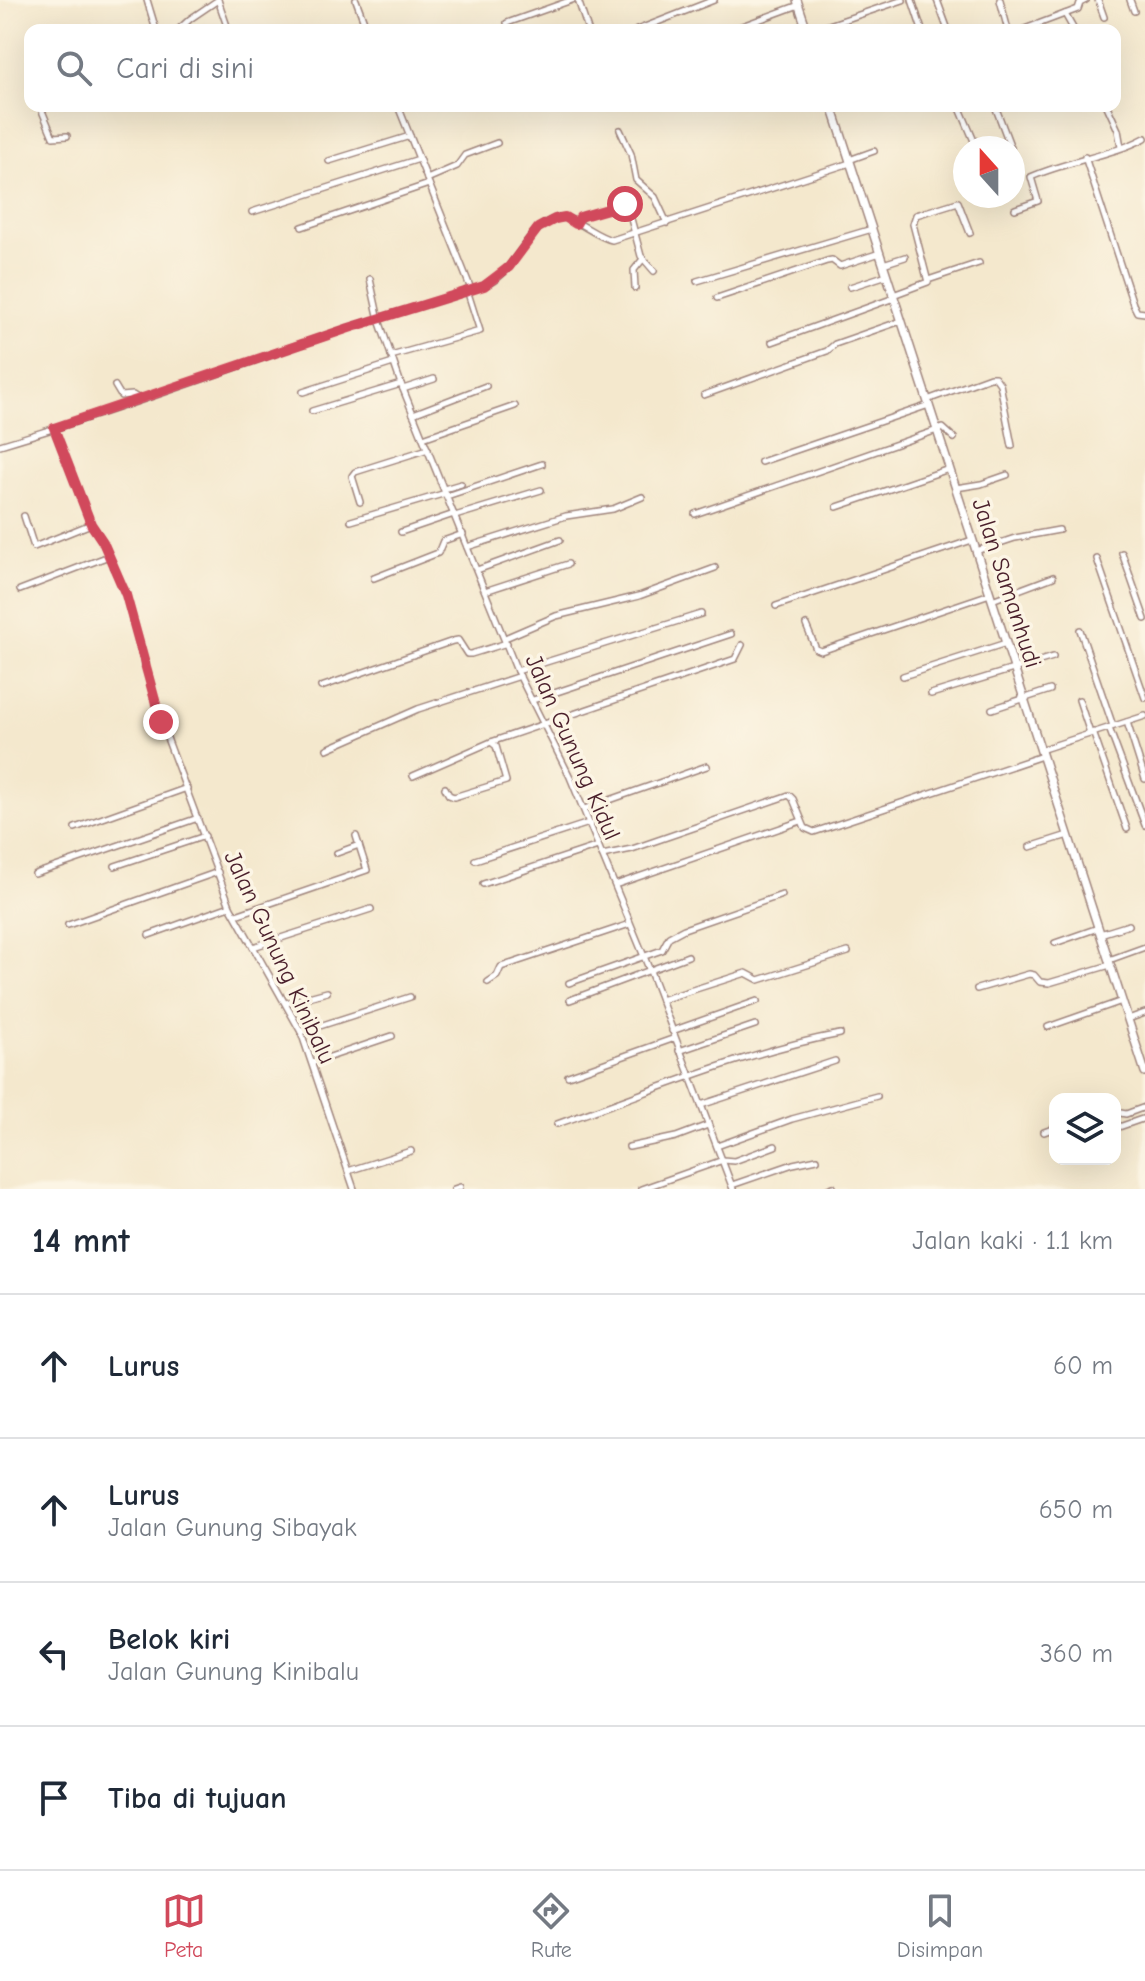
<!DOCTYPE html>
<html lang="id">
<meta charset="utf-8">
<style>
:root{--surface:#fff;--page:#f6f6f7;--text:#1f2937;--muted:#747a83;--line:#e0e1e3;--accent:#d1495b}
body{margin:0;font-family:"Comic Neue",sans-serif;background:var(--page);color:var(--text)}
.controls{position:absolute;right:24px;bottom:24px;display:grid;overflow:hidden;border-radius:16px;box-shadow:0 8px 32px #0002}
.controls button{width:72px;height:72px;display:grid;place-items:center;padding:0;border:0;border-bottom:2px solid var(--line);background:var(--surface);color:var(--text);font:40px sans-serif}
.compass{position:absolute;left:953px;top:136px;width:72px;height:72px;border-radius:50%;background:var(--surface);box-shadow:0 8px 32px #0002;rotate:339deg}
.stop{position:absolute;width:24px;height:24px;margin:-18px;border:6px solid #d1495b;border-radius:50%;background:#fff}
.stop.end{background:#d1495b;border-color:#fff;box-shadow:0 2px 8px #0008}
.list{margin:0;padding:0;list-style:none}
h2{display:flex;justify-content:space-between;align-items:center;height:104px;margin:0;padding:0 32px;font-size:34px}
h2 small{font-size:26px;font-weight:400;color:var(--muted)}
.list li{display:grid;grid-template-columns:52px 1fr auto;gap:24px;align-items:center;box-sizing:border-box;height:144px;padding:0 32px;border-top:2px solid var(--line)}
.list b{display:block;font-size:30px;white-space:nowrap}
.list p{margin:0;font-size:26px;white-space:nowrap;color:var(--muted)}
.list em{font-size:26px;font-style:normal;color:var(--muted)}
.icon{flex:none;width:44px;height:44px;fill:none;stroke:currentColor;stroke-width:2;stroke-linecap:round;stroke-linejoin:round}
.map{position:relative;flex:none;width:1145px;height:1189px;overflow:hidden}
.search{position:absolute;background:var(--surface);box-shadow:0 8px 32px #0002;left:24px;right:24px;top:24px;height:88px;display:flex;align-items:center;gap:20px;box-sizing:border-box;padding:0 28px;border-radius:16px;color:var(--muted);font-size:30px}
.sheet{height:680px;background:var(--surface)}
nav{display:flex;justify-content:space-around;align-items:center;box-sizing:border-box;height:112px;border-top:2px solid var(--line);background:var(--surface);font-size:22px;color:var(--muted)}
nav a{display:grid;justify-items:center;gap:4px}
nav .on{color:var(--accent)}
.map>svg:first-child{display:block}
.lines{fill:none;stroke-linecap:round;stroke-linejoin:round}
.minor-casing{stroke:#9f847c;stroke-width:8}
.tertiary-casing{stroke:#9f847c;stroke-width:10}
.minor{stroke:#fff;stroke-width:5}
.tertiary{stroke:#fff;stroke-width:7}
.route{stroke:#d1495b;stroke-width:10}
.labels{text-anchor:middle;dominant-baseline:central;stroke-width:7;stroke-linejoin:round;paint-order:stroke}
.street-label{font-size:24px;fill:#4a1f2b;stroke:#fcf5e5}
</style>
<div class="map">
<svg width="1145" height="1189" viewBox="0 0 1145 1189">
<rect width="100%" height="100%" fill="#fcf5e5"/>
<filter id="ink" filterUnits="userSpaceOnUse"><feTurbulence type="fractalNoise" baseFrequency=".0125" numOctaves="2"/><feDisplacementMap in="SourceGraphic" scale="16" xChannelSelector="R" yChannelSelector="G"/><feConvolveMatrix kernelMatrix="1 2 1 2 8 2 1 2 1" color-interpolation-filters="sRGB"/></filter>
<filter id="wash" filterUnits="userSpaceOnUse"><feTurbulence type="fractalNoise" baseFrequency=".006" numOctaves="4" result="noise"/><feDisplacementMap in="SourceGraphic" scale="32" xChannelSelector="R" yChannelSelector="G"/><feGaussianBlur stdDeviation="1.8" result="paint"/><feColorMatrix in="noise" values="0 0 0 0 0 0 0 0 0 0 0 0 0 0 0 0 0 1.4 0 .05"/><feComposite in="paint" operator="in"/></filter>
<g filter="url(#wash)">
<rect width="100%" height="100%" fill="#f4e8cd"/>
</g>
<g filter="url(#ink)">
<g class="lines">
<g class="minor-casing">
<g id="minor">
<path d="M147 0 156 30"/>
<path d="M218 0 227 26"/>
<path d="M356 0 367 30"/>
<path d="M578 0 588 30"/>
<path d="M912 0 922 30"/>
<path d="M937 0 948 30"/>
<path d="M1000 0 1008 30"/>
<path d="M1098 0 1104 17"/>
<path d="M1130 0 1134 11"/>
<path d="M1065 14 1074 30"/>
<path d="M507 23 572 0"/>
<path d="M178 30 190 19 218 0"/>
<path d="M637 30 714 0"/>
<path d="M731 30 799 5"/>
<path d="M814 30 903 0"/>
<path d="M1022 30 1078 9 1080 3 1086 0"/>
<path d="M40 106 53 137 67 136"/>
<path d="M398 106 471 289"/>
<path d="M959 106 977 148"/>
<path d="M995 106 1011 148"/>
<path d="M1107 106 1118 130 1121 147"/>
<path d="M620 130 631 154 636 180 655 197 667 223"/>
<path d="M1013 154 1017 164"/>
<path d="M1085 157 1133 304 1137 312 1145 313"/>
<path d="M849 160 874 151"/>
<path d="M329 161 410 136"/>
<path d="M427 179 457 166 465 155 497 143"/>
<path d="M1015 209 1038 201 1031 177C1066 161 1114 155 1145 138"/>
<path d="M252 212 419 159"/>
<path d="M576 223 583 216 627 204 641 256 654 271"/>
<path d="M302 227 429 184"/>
<path d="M883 264 905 257"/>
<path d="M370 279 379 320 401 384 517 671 570 777 589 823 650 971 733 1189"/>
<path d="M928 280 979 263"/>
<path d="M697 281 872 229"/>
<path d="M850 287 887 275"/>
<path d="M635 288 634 270 643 259"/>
<path d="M893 295 928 282 913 224 916 215 958 202 970 233"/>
<path d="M717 298 827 261 832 260 840 266 880 253"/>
<path d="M772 342 894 298"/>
<path d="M391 356 480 331 467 290"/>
<path d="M115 386 121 396 133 395 139 399"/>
<path d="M403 389 434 379"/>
<path d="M303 392 393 363"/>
<path d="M704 395 827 351 835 344 901 321"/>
<path d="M927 400 990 377H995L1000 384 1012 446"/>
<path d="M312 411 401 384"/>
<path d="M413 414 486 386"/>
<path d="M54 428 91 524 103 542 126 595 161 722 230 906 301 1032 354 1189"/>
<path d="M423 438 515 406"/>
<path d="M0 445C116 411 230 369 345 329 390 314 438 302 483 286 518 274 522 227 558 218 572 214 595 237 612 240L850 163"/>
<path d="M761 462 929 405"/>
<path d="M956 488 981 484 1007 475"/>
<path d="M444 489 461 484"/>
<path d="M447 496 542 464"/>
<path d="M360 502 352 476 355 472 428 449"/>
<path d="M837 507 949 469"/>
<path d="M695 514 943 428 954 438"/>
<path d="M24 516 34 547 91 524"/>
<path d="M455 516 541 490"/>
<path d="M351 521 446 493"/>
<path d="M401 532 454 514"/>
<path d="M467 547 566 516 613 509 642 497"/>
<path d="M976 551 1015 538 1059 530"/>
<path d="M1122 553 1145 619"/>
<path d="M1097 559 1145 698"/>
<path d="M477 570 560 540"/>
<path d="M374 578 438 553 443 541 463 534"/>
<path d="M20 590 109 556"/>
<path d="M485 591 568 564"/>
<path d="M992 600 1053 577"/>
<path d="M776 606 972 540"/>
<path d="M806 625 816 649 821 651 990 594"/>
<path d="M1080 630 1113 726"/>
<path d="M505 638 556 616 639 596 715 568"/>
<path d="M517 671 701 614"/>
<path d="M903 676 1006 643"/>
<path d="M321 687 453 641 458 640 467 654H471L507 643"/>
<path d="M931 694 1053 657"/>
<path d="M533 700 731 634"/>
<path d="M1079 700 1090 733"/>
<path d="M992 709 1050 690"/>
<path d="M1127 722 1145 779"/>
<path d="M1109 728 1145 825"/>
<path d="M1093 732 1127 829"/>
<path d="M327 749 418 709 520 676"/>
<path d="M1040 750 1145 716"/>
<path d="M413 776 491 742"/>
<path d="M445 788 449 795 454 797 506 781 496 746 491 742 735 659 742 645"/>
<path d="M584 809 707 766"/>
<path d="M75 828 187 788"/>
<path d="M1030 847 1068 835"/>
<path d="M337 853 359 845"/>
<path d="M602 855 632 849 789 795 793 799 805 828 814 832 1042 756"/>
<path d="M475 860 589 823"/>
<path d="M115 866 205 836"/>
<path d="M35 874 198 818"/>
<path d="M483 884 598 846"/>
<path d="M615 885 801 821"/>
<path d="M236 915 367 870 356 836"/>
<path d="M68 925 218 872"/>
<path d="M1100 934 1129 925"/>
<path d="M149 935 230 906"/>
<path d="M1055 943 1098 928"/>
<path d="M253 947 371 909"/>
<path d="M1109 960 1145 947"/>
<path d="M488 982 497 976 501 967 630 924"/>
<path d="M569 983 662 950 669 937 684 929 782 895"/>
<path d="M977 989 1029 974 1034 975 1040 982 1049 983 1110 965"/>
<path d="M570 1000 688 956"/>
<path d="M661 1000 746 973 759 980 848 952"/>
<path d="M286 1003 327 992"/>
<path d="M1128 1019 1145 1013"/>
<path d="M1048 1027 1122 1001"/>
<path d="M672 1031 757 1001"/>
<path d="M301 1032 410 997"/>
<path d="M679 1051 755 1025"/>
<path d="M312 1063 392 1036"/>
<path d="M568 1076 675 1038"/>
<path d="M701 1105 835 1061"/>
<path d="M1115 1112 1126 1114 1145 1107"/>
<path d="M557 1124C651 1092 743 1052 840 1034"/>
<path d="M1119 1127 1145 1118"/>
<path d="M1044 1132 1055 1128"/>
<path d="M717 1146 792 1119 877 1096"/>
<path d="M629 1147 676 1137 708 1125"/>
<path d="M348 1171 411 1151"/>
<path d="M732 1185 793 1164 817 1159"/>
<path d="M454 1189 460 1187"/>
<path d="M641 1189 723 1160 734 1161 775 1146"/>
<path d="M828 1189 833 1187"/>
</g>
</g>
<g class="tertiary-casing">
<g id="tertiary">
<path d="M797 0 807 30"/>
<path d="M832 106 1145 1072"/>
</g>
</g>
<use href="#minor" class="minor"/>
<use href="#tertiary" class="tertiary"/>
</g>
</g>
<g class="lines" filter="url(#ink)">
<path class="route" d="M161 722 126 595 103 542 91 524 54 428 349 328 484 286 509 267 538 228 555 219 565 217 576 224 580 217 625 204"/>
</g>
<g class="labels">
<g class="street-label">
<text transform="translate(1007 583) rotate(72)">Jalan Samanhudi</text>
<text transform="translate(573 747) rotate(66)">Jalan Gunung Kidul</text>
<text transform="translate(280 957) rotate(65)">Jalan Gunung Kinibalu</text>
</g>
</g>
</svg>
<div class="controls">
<button><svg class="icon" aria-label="layers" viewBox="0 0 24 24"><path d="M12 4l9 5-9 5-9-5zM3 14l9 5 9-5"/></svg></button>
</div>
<svg class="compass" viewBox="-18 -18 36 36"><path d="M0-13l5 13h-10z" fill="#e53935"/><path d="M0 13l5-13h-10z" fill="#747a83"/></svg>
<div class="stop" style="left:625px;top:204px"></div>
<div class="stop end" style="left:161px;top:722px"></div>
<div class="search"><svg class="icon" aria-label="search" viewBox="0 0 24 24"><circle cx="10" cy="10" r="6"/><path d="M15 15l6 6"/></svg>Cari di sini</div>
</div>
<section class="sheet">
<h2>14 mnt<small>Jalan kaki · 1.1 km</small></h2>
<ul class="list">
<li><svg class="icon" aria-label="ahead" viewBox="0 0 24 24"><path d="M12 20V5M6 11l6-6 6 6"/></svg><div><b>Lurus</b></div><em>60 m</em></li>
<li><svg class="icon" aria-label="ahead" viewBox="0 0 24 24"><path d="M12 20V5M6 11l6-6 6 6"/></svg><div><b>Lurus</b><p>Jalan Gunung Sibayak</p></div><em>650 m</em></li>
<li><svg class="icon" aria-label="left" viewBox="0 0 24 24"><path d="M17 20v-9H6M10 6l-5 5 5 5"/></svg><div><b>Belok kiri</b><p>Jalan Gunung Kinibalu</p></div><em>360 m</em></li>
<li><svg class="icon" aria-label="arrive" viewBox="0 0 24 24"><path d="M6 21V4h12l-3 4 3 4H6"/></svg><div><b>Tiba di tujuan</b></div></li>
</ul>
</section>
<nav>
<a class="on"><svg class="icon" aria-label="map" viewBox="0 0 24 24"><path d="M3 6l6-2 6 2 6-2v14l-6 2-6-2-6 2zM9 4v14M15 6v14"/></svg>Peta</a>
<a><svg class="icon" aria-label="directions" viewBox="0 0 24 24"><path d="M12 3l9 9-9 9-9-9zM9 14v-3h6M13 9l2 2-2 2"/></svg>Rute</a>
<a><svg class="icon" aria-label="saved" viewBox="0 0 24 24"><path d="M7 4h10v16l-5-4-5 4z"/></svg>Disimpan</a>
</nav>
